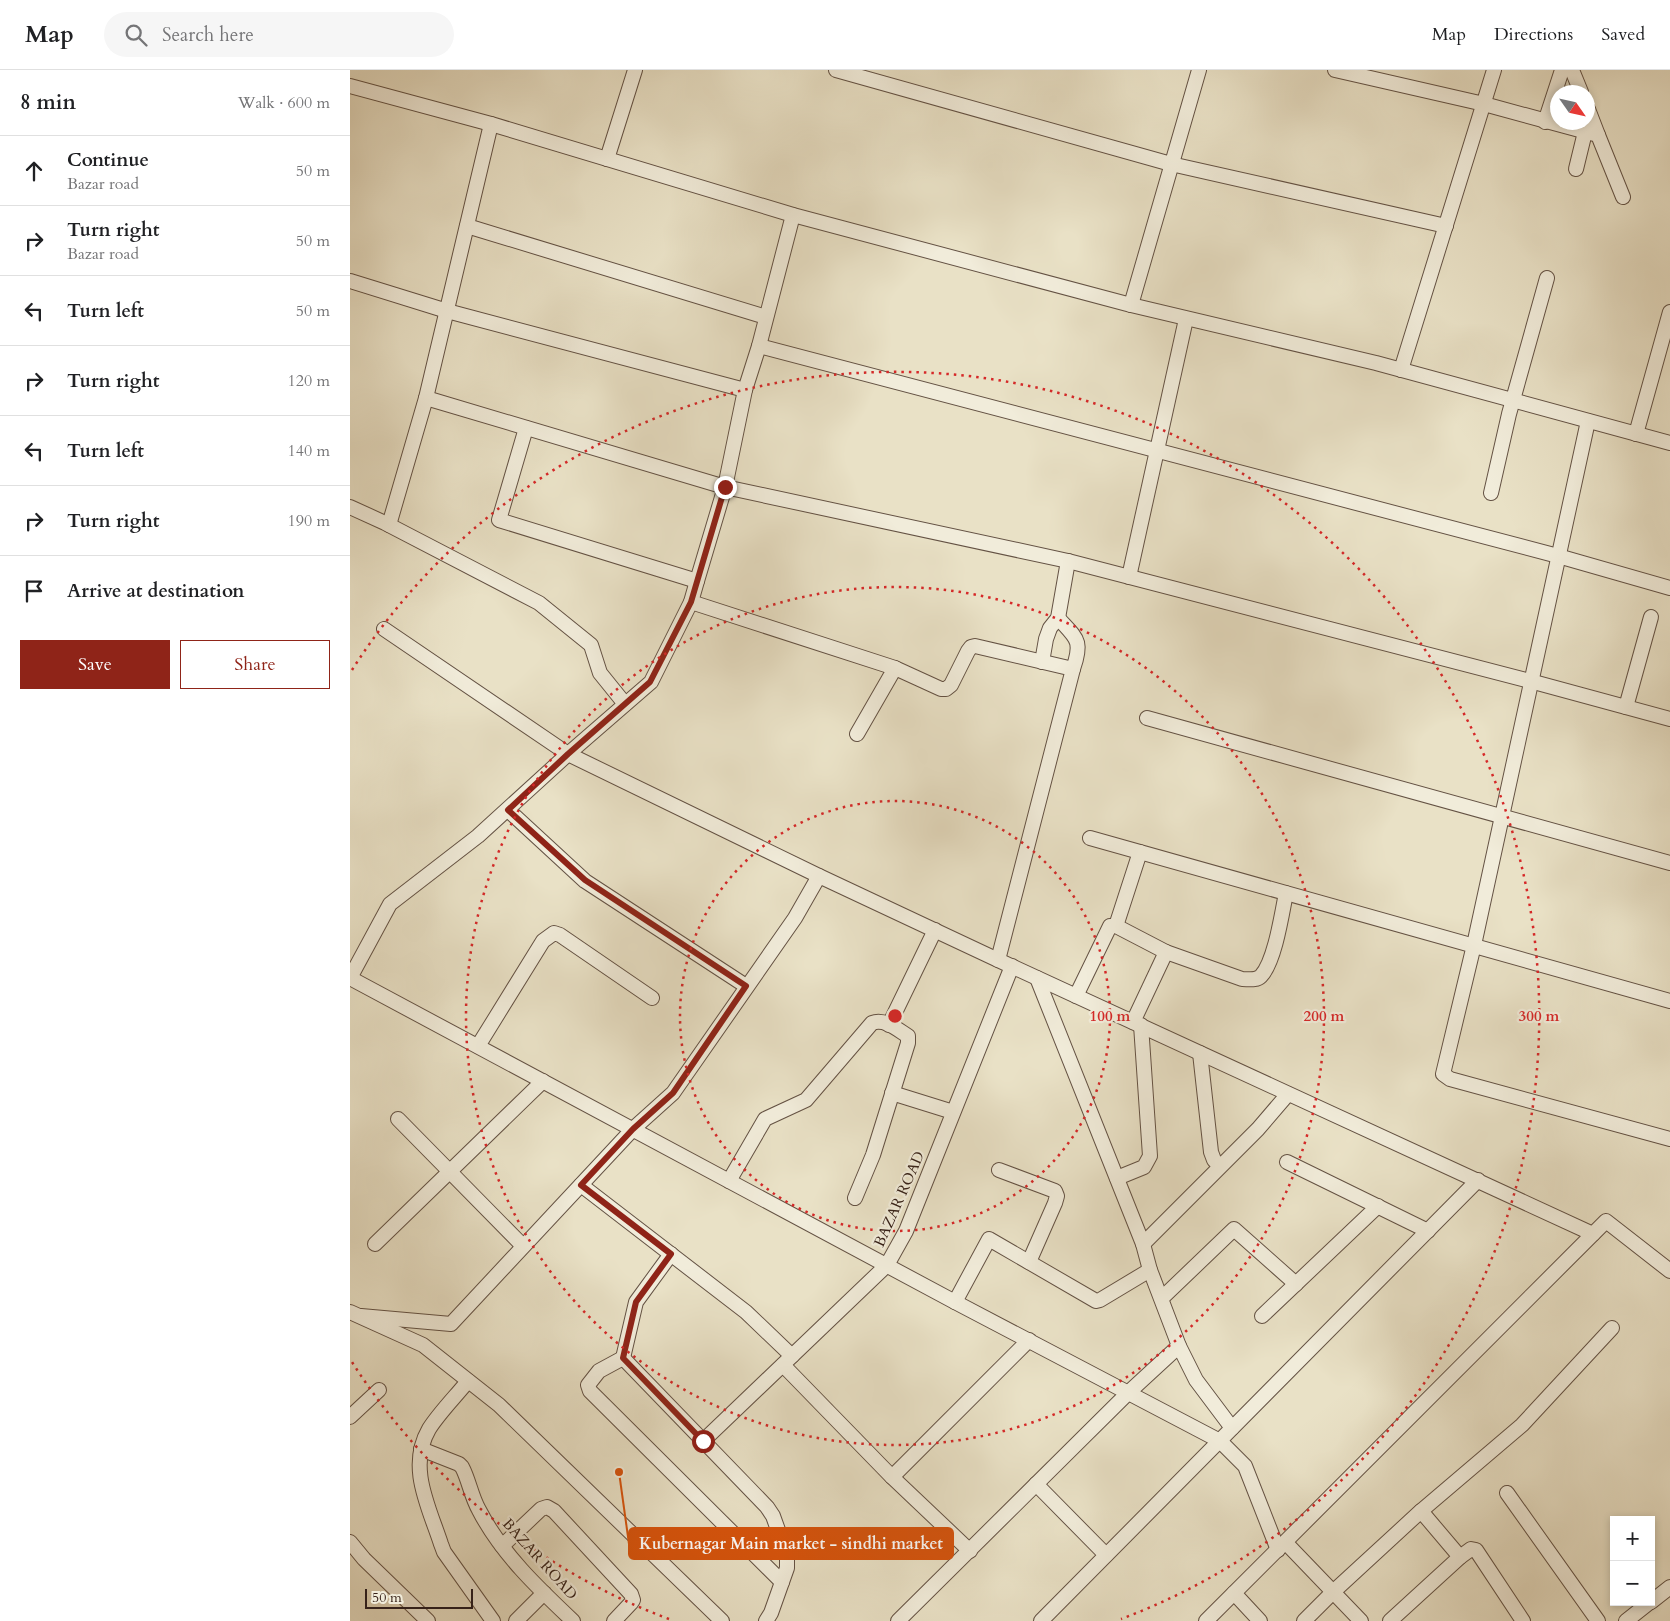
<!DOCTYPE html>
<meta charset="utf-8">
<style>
:root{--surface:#fff;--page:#f6f6f6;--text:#202124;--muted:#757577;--line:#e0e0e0;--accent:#8f2418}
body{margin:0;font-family:Cardo,serif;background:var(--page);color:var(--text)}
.controls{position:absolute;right:15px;bottom:15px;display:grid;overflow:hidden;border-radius:0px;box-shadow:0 2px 8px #0003}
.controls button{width:45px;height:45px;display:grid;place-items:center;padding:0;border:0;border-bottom:1px solid var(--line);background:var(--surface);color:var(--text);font:25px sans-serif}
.compass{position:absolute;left:1200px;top:15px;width:45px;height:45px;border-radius:50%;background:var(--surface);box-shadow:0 2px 8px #0003;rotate:124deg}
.scale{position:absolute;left:15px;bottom:12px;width:108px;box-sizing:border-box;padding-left:5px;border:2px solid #372219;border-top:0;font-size:14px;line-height:18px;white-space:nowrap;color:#372219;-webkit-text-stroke:4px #f1ecda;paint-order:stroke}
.stop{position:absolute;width:15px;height:15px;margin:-11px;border:4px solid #8f2418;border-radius:50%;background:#fff}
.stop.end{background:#8f2418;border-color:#fff;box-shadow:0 1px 5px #0008}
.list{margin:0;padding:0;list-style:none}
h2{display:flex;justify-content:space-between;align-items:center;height:65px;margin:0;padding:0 20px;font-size:21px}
h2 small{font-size:16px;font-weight:400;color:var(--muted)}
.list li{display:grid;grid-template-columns:32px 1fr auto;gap:15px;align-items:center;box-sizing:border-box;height:70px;padding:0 20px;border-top:1px solid var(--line)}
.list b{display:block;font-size:19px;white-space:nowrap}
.list p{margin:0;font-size:16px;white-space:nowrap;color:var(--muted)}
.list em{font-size:16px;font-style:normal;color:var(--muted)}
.actions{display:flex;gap:10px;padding:15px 20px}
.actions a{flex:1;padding:11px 0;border:1px solid var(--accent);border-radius:0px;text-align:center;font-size:18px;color:var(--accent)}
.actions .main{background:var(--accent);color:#fff}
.icon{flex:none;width:28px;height:28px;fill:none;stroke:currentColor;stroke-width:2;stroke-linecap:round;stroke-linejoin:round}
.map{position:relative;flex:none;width:1320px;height:1551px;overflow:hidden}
header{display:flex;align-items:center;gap:30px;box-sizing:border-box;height:70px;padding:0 25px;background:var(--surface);border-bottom:1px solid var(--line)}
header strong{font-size:24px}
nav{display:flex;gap:28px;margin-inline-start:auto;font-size:18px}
.search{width:350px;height:45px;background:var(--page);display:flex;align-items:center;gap:12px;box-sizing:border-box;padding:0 18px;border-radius:28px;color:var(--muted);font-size:19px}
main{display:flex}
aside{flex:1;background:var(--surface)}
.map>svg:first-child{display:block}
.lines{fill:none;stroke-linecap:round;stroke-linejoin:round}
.minor-casing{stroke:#645244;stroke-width:16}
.minor{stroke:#f1ecda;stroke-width:14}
.route{stroke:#8f2418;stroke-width:6}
.ring{fill:none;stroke:#d62828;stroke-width:2.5;stroke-dasharray:2.5 5}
.labels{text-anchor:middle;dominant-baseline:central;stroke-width:4.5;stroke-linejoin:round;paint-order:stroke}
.street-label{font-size:15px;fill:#372219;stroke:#f1ecda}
.centre{fill:#d62828;stroke:#f1ecda;stroke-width:2.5}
.ring-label{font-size:15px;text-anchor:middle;font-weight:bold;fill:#d62828;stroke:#f1ecda;stroke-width:4.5;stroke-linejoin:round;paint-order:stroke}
.leader{fill:none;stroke:#d6540d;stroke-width:2}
.callout-dot{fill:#d6540d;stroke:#f1ecda;stroke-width:2}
.callout{fill:#d6540d;stroke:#d6540d;stroke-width:2}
.callout-label{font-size:16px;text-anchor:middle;font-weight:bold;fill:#fff}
</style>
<header>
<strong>Map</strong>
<div class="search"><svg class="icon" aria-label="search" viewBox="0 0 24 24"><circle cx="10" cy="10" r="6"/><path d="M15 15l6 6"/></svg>Search here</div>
<nav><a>Map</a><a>Directions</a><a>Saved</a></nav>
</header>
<main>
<aside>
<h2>8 min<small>Walk · 600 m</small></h2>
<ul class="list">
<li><svg class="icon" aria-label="ahead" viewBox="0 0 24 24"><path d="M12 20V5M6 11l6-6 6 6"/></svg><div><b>Continue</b><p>Bazar road</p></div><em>50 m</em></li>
<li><svg class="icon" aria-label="right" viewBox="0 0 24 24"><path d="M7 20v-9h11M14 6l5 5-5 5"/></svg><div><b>Turn right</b><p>Bazar road</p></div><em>50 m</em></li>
<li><svg class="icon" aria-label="left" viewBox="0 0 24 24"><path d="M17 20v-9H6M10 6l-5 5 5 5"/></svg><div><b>Turn left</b></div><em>50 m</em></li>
<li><svg class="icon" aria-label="right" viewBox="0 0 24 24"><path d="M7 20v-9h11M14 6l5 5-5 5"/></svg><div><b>Turn right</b></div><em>120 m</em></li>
<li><svg class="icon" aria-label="left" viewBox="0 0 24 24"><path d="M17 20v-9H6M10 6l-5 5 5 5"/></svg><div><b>Turn left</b></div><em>140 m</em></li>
<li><svg class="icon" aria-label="right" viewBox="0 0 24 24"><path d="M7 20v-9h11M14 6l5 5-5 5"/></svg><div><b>Turn right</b></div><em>190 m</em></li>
<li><svg class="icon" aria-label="arrive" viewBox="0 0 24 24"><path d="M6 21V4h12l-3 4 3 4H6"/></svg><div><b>Arrive at destination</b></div></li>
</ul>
<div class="actions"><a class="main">Save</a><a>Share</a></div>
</aside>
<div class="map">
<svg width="1320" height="1551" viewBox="0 0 1320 1551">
<rect width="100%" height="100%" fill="#e9e1c6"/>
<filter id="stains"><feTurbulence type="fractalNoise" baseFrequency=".004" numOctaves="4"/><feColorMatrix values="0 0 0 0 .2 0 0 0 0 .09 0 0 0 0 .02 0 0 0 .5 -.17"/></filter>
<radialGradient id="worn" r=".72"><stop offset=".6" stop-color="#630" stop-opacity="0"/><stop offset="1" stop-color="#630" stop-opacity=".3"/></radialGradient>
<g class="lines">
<g class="minor-casing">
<g id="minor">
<path d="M486 0 821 94 1096 156"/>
<path d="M985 0 1134 34 1248 65 1273 127"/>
<path d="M1222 0 1231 22"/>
<path d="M0 16 141 54 443 145 781 235 1026 293 1320 373"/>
<path d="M1238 39 1248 65"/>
<path d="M1195 52 1212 0"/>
<path d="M257 89 285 0"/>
<path d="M1226 99 1235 62"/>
<path d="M117 156 416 247"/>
<path d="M0 211 97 241 395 320"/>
<path d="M781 235 849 0"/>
<path d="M409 276 1208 486 1320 518"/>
<path d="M1051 300 1144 0"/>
<path d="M76 328 375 417 718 491 1180 611 1320 649"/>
<path d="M1238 351 1124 875 1093 1004 1100 1009 1320 1069"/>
<path d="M176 358 149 450 347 511"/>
<path d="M1286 364 1320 242"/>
<path d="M1141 423 1159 344 1197 208"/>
<path d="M0 437 35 453 189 533 241 575 250 603 275 634"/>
<path d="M39 455 76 328 141 54"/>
<path d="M779 507 836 249"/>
<path d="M341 532 545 598 507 664"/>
<path d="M708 548C727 569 733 570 723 599"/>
<path d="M34 559 218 684 469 806 648 890 1243 1164"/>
<path d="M692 592 696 569 700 558 708 548 718 491"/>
<path d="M545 598 591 619H596L601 615 618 581 621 577 625 576 723 599 648 890"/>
<path d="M1276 637 1301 547"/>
<path d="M797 648 1320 793"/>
<path d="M158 740 235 811 396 916"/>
<path d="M740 768 1320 931"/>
<path d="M766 856 790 782"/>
<path d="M0 908 605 1232 870 1371 895 1396 928 1480"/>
<path d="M0 908 40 834 128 766 218 684 301 612 341 532 347 511 375 417 395 320 409 276 443 145"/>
<path d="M687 908 793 1174 908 1059 938 1024"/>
<path d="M726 926 760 856H766L816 882"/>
<path d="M783 952 816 882 892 909C899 909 906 911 911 906 925 891 932 843 936 823"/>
<path d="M539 955 585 860"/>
<path d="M128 976 193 871 204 863 210 865 302 928"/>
<path d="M850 983 861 1082 864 1090 870 1096"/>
<path d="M542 1023 603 1042"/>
<path d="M48 1049 173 1176"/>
<path d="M937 1092 1078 1161"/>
<path d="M649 1100 705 1121 707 1126 705 1133 679 1192"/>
<path d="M767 1108 794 1097 800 1086 791 955"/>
<path d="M379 1111 415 1049 456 1030 522 953C535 948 548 960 558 966V973L523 1085 505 1128"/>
<path d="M231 1115 396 1242 442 1286"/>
<path d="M25 1174 193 1011"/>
<path d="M793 1174 800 1200 829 1276 846 1310 882 1358"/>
<path d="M812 1228 884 1159 946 1214"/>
<path d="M605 1232 639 1169 746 1231 750 1230 800 1200"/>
<path d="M0 1242 73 1275 149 1335 372 1551"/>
<path d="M11 1246 101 1254 283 1059 323 1023 445 848 469 806"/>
<path d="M912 1246 1028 1136"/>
<path d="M273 1288 417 1437 423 1446 437 1485V1498L421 1543 416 1551"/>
<path d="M273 1288 249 1301 238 1315 240 1321 432 1512"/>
<path d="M273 1288 286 1232 321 1184"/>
<path d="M433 1295 542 1407 620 1481"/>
<path d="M118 1311C106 1326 89 1343 79 1359 57 1397 79 1437 91 1474L94 1482 143 1551"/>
<path d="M0 1347 29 1320"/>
<path d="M353 1371 537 1195 556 1161 662 896"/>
<path d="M71 1379 109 1394 112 1397C119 1410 121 1426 129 1440 151 1483 188 1518 223 1551"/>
<path d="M542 1407 679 1270"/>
<path d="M686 1414 756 1485"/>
<path d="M1157 1423 1248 1551"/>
<path d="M1071 1441 1172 1355 1262 1258"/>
<path d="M0 1472 14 1489 78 1551"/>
<path d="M936 1473 1011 1551"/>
<path d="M152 1476 191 1439 197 1437 204 1441 281 1524 283 1530 281 1533 264 1551"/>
<path d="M884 1523 910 1551"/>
<path d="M1301 1532 1320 1517"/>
<path d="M166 1551 194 1523"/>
<path d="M548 1551 778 1323 829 1276"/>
<path d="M691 1551 1128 1110"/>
<path d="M856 1551 1256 1151 1320 1201"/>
<path d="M954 1551 983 1522 1071 1441 1110 1487 1121 1479 1126 1480 1173 1551"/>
<path d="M1040 1551 1110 1487"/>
<path d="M1276 1551 1300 1532"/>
</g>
</g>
<use href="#minor" class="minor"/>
</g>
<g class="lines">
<path class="route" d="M353 1371 273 1288 286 1232 321 1184 231 1115 283 1059 323 1023 396 916 235 810 158 740 218 684 300 612 341 532 375 417"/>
</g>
<g class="ring">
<circle cx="545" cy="946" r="215"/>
<circle cx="545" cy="946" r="429"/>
<path d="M319 1549A644 644 0 0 1 2 1292M2 600A644 644 0 1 1 771 1549"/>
</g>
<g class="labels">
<g class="street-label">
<text transform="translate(549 1129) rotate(-66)">BAZAR ROAD</text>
<text transform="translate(190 1489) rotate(48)">BAZAR ROAD</text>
</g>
</g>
<circle cx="545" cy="946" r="8" class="centre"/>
<g class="ring-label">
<text x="760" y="951">100 m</text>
<text x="974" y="951">200 m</text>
<text x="1189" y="951">300 m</text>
</g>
<path class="leader" d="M269 1402L279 1474"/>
<circle class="callout-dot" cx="269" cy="1402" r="5"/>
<rect class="callout" x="279" y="1458" width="324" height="31" rx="5"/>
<g class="callout-label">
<text x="441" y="1479">Kubernagar Main market - sindhi market</text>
</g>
<rect width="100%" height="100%" filter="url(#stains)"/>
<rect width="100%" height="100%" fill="url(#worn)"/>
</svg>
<div class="controls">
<button>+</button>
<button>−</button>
</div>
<svg class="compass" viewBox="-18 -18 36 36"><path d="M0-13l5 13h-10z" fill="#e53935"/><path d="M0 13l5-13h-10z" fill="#757577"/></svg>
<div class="scale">50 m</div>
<div class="stop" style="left:353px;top:1371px"></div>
<div class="stop end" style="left:375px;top:417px"></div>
</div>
</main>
